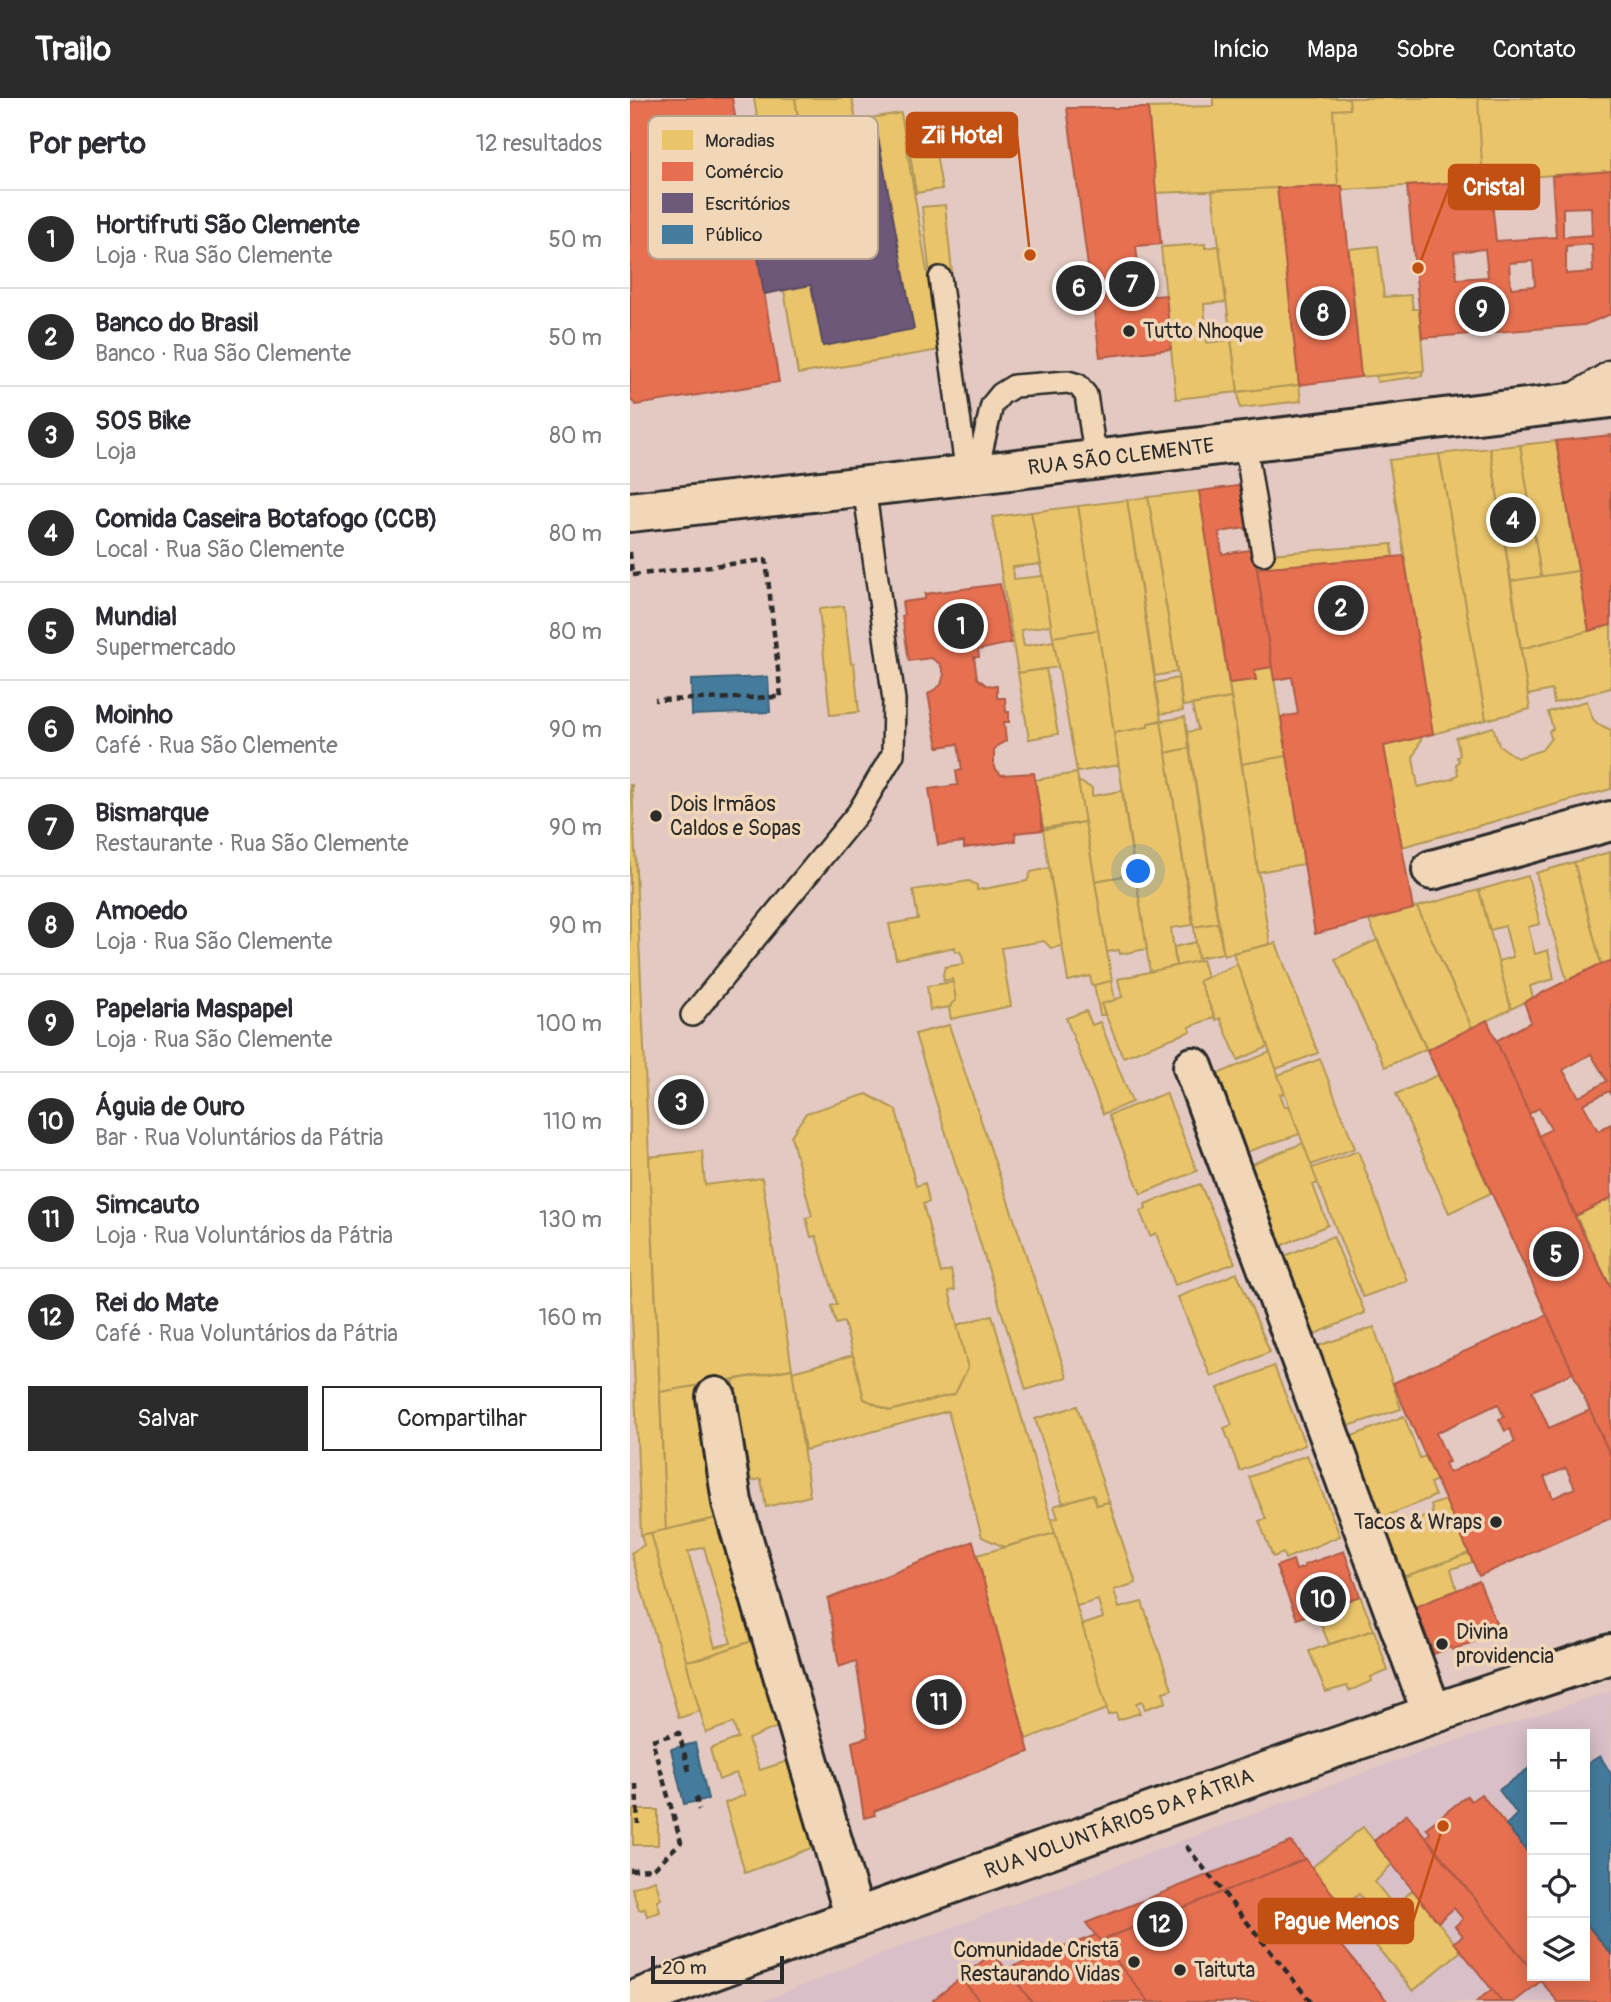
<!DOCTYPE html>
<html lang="pt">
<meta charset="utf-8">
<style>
:root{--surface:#fff;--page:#f2f2f3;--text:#2b2b33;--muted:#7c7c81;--line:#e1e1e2;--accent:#2b2b2b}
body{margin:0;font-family:Pangolin,sans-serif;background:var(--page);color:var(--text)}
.controls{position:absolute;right:21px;bottom:21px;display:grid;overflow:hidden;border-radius:0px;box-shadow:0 4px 18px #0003}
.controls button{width:63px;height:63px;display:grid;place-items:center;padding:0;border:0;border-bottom:2px solid var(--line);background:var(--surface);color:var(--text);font:35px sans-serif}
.scale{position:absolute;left:21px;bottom:18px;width:133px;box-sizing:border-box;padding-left:7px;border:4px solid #2b2b2b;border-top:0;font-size:19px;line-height:24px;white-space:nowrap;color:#2b2b2b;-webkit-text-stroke:5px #f1d7b8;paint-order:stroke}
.you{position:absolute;left:509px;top:774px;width:24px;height:24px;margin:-18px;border:5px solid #fff;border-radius:50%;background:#1a73e8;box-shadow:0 0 0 10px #1a73e833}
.badge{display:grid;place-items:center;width:46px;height:46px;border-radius:50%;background:var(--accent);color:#fff;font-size:23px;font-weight:700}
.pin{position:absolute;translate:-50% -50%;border:4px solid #fff;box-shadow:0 2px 7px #0006}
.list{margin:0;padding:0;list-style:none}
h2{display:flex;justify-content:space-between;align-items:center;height:91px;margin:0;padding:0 28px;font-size:30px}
h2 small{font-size:23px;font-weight:400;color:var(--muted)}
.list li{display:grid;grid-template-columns:46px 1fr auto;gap:21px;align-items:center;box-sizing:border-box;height:98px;padding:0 28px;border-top:2px solid var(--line)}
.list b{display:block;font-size:26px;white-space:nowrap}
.list p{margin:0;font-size:23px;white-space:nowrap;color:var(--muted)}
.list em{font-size:23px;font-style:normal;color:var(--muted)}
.actions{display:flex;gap:14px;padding:21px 28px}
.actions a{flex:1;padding:16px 0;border:2px solid var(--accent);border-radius:0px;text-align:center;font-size:24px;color:var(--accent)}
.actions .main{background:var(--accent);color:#fff}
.icon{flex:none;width:38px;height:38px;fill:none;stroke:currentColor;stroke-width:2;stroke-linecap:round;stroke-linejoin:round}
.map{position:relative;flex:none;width:981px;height:1904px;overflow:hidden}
header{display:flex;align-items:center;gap:42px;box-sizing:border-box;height:98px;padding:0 35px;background:var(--accent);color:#fff}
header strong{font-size:33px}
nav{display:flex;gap:38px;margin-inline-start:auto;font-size:24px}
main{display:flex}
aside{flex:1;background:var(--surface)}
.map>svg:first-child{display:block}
.built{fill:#d9bfc7;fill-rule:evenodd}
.homes{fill:#e9c46a;stroke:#b09657;stroke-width:2;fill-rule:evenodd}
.shops{fill:#e76f51;stroke:#af5b46;stroke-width:2;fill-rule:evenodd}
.offices{fill:#6d597a;stroke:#594b62;stroke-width:2}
.public{fill:#457b9d;stroke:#3d637b;stroke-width:2}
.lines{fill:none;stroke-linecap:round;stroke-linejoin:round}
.lane-casing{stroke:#2b2b2b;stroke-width:26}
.street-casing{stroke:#2b2b2b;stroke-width:44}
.secondary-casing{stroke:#2b2b2b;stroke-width:44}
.path{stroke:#2b2b2b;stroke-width:4.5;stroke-dasharray:7 5;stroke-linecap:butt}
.lane{stroke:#f1d7b8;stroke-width:21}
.street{stroke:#f1d7b8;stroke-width:38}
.secondary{stroke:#f1d7b8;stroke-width:38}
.poi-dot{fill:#2b2b2b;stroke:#f1d7b8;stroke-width:2.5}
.labels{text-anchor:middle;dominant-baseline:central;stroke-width:7;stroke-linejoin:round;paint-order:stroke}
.poi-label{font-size:21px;fill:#2b2b2b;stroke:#f1d7b8;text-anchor:start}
.street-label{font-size:21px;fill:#2b2b2b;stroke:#f1d7b8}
.key{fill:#f1d7b8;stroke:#b6a38e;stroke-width:2}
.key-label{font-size:19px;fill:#2b2b2b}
.leader{fill:none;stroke:#c25012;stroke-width:2.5}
.callout-dot{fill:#c25012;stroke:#f1d7b8;stroke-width:2.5}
.callout{fill:#c25012;stroke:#c25012;stroke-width:2.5}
.callout-label{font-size:23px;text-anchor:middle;font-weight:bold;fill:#fff}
</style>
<header>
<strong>Trailo</strong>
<nav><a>Início</a><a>Mapa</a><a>Sobre</a><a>Contato</a></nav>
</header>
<main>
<aside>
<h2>Por perto<small>12 resultados</small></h2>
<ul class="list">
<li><span class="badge">1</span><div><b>Hortifruti São Clemente</b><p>Loja · Rua São Clemente</p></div><em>50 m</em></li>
<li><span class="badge">2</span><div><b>Banco do Brasil</b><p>Banco · Rua São Clemente</p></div><em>50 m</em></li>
<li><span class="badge">3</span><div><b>SOS Bike</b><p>Loja</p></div><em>80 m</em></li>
<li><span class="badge">4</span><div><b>Comida Caseira Botafogo (CCB)</b><p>Local · Rua São Clemente</p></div><em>80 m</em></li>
<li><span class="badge">5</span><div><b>Mundial</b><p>Supermercado</p></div><em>80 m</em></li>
<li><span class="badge">6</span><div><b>Moinho</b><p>Café · Rua São Clemente</p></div><em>90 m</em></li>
<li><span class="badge">7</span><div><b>Bismarque</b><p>Restaurante · Rua São Clemente</p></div><em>90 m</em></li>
<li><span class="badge">8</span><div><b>Amoedo</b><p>Loja · Rua São Clemente</p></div><em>90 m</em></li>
<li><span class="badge">9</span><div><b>Papelaria Maspapel</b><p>Loja · Rua São Clemente</p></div><em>100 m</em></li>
<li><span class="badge">10</span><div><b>Águia de Ouro</b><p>Bar · Rua Voluntários da Pátria</p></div><em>110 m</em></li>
<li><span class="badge">11</span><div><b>Simcauto</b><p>Loja · Rua Voluntários da Pátria</p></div><em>130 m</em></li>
<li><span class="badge">12</span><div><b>Rei do Mate</b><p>Café · Rua Voluntários da Pátria</p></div><em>160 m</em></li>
</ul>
<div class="actions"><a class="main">Salvar</a><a>Compartilhar</a></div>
</aside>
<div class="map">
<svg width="981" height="1904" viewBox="0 0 981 1904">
<rect width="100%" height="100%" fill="#e3c9c1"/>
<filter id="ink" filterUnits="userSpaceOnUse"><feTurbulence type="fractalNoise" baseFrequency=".0143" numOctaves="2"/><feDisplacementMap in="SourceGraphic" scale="14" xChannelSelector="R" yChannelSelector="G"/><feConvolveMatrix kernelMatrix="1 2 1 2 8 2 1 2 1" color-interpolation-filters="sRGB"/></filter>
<g filter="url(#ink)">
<path class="built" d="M981 1593V1904H131L277 1846 768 1662ZM902 1636H955V1878H902Z"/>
<g class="homes">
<path d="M124 0H165L170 32 130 38Z"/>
<path d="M165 0H222L226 23 170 32Z"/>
<path d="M583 0H981V73L713 92 712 88 526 95 518 10 583 8Z"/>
<path d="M719 0H848L853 83 713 92 712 88H708L703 12 720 11Z"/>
<path d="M271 15 310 252 168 276 154 192 134 196 118 96 138 92 129 38Z"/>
<path d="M82 19 91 72H93L96 90 92 91 94 105 86 106 94 157 101 156 108 203 113 202 115 209 121 208 130 265 115 267 97 275 78 278 74 259 49 260 43 276 10 282 6 273 8 259 7 242 0 222V190L3 179 0 134 6 133V107L0 108V90L3 82 0 29 34 22V27Z"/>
<path d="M304 44 312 91 286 95 279 49Z"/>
<path d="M647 90 669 287 608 294 582 93Z"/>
<path d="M315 107 322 174 300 177 292 109Z"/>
<path d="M575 146V150L589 148 596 204 574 206 577 245 601 242 608 294 546 301 531 149Z"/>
<path d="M748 148 754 199 781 197 783 211H789L794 273 731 279 719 151Z"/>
<path d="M792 273V278L747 284 746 278Z"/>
<path d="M669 287 671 303 610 310 608 294Z"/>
<path d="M926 343 948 473 911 479 890 347Z"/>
<path d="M890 347 900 409 894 411 898 435 904 434 911 479 881 483 860 350Z"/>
<path d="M860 350 900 611 856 622 809 356Z"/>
<path d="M809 356 856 622 803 636 759 362Z"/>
<path d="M569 393 601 600 553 608 518 399Z"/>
<path d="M518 399 547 574 525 578 497 402Z"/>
<path d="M497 402 531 622 518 625V629L484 635 448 408Z"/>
<path d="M448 408 468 532 423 539 401 414Z"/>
<path d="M401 414 411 466 383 469 384 481 413 478 421 527 391 532 394 548 424 543 429 569 388 575 362 419Z"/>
<path d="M762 446 763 459 627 470 625 457Z"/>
<path d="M948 473 959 533 891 551 881 483Z"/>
<path d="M214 508 221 566 224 565 229 614 200 617 189 511Z"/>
<path d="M981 527V590L924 605 922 592 898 597 891 551Z"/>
<path d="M468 532 489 667 447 674 423 539Z"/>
<path d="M642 569 657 658 612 666 599 585 626 582 624 572Z"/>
<path d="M416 571 428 636 399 641 388 575Z"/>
<path d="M548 580 553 613 530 616 525 585Z"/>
<path d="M601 600 640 846 594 857 557 634 568 632 562 607Z"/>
<path d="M957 603 963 621 968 626 981 632V691L772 749 754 648 792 639 783 660 788 689 822 681 828 676 826 666 829 663 827 659 830 657 826 640 863 629 869 647 887 660 912 652 921 640 919 633 923 631 918 614Z"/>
<path d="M555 619 559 650 536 655 531 623Z"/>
<path d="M531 623 563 827 541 830 546 868 520 874 484 635 518 629V625Z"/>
<path d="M559 650 588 825 564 829 536 655Z"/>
<path d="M657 658 674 766 628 774 612 666Z"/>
<path d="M447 675 455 724 413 730 405 682Z"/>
<path d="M448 683 462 690V698L492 693 505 776 465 783Z"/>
<path d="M0 687H2L36 1432 11 1437 0 1170Z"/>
<path d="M455 724 482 883 462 888 460 878 438 883 413 732Z"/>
<path d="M980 754 981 863 971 866 944 764Z"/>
<path d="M944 764 971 866 937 883 906 775Z"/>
<path d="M419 770 432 848 421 850 414 843 371 850 381 908 321 921 319 911 322 905 326 903 322 881 314 883 313 876 315 869 334 866 332 857 329 853 325 854V849L266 861 259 826 288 821 283 792 339 783 347 787V792L397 783 401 774Z"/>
<path d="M505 776 517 851 490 856 489 852 477 854 465 783Z"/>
<path d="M898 778 910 826 898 829 905 856 918 852 924 881 900 888 903 900 881 911 868 863 883 859 875 828 860 832 849 792Z"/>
<path d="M849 792 881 911 842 930 787 809Z"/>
<path d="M787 809 842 930 797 952 739 823Z"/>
<path d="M588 825 593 855 568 860 564 829Z"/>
<path d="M747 842 796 951 755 969 705 861Z"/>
<path d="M566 844 568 863 546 868 544 849Z"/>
<path d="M646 845 688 955 646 971 603 855Z"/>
<path d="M572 862 577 879 569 883 585 919 559 929 561 933 493 959 471 906 492 899 488 881Z"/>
<path d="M607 866 638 949 608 962 590 920 586 922 585 919 569 883Z"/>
<path d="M481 883 485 902 471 906 475 917H470L464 887Z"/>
<path d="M323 884 326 903 322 905 320 909 300 912 297 888Z"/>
<path d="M456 913 462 927 470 924 502 1004 473 1016 436 920Z"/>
<path d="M319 927 437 1279 396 1292 285 936Z"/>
<path d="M640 954 655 995 650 996 655 1009 659 1007 670 1036 607 1057 578 980Z"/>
<path d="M690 961 725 1050 681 1067 648 977Z"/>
<path d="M808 977 861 1095 819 1115 766 996Z"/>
<path d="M536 995 567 1073 511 1096 479 1017Z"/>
<path d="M237 996 266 1012 286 1088 295 1085 299 1104 293 1106 311 1175 321 1172 325 1192 319 1193 338 1270 325 1296 260 1313 234 1301 214 1224 206 1226 201 1208 207 1206 186 1138 181 1139 176 1120 182 1118 161 1038 176 1015Z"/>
<path d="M673 1045 688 1085 683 1087 698 1127 644 1151 612 1070Z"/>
<path d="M72 1053 75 1087 132 1080 162 1271 30 1294 19 1059Z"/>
<path d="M728 1053 777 1183 733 1199 682 1070Z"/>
<path d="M570 1086 605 1165 545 1187 526 1135 520 1138 510 1113 516 1111 515 1106Z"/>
<path d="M981 1100V1190L946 1118Z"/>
<path d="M703 1138 735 1215 680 1238 647 1161Z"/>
<path d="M607 1175 640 1254 581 1279 548 1199Z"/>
<path d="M362 1217 425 1435 374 1449 352 1439 318 1313 175 1352 162 1274 223 1257 234 1301 260 1313 325 1296 338 1270 327 1227Z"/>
<path d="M744 1229 771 1311 712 1330 685 1249Z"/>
<path d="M644 1268 675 1347 610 1373 594 1330 602 1327 588 1290Z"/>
<path d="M162 1271 180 1398 136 1409 131 1381 121 1383 103 1282Z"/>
<path d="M78 1286 96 1418 36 1432 30 1294Z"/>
<path d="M447 1308 479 1404 467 1407 463 1396 433 1405 405 1321Z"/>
<path d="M774 1318 790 1360 796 1358 807 1382 800 1385 805 1398 749 1421 717 1340Z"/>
<path d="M677 1357 710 1438 655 1461 653 1455 643 1459 629 1423 636 1421 619 1379Z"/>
<path d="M463 1396 467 1407 479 1404 506 1485 484 1492 489 1510 512 1504 542 1591 533 1594 536 1604 515 1611 512 1603 506 1605 510 1615 488 1622 486 1615 478 1617 452 1527 473 1520 468 1502 447 1508 421 1422 428 1420 424 1408Z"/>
<path d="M816 1402 839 1455 773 1479 758 1435 803 1415 801 1407Z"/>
<path d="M96 1418 131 1540 72 1560 56 1563 21 1435ZM74 1449 101 1545 85 1549 58 1454Z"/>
<path d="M21 1435 70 1613 49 1620 1 1455 14 1447 11 1437Z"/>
<path d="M425 1435 477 1611 396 1641 347 1457Z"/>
<path d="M839 1455 843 1464 821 1471 827 1492 785 1509 774 1479Z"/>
<path d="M730 1498 744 1532 699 1546 686 1515Z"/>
<path d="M744 1532 758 1573 741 1579 742 1583 719 1593 717 1588 696 1594 679 1553Z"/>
<path d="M131 1540 155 1626 118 1641 130 1672 164 1661 189 1747 115 1775 95 1705 115 1697 106 1675 89 1682 80 1651 108 1640 103 1625 76 1635 56 1563 72 1560Z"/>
<rect x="3" y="1712" width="25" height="35"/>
<path d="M733 1729 762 1766 745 1784 764 1808 783 1792 831 1853 783 1893 733 1832 748 1820 729 1796 713 1809 681 1770Z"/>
<path d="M25 1782 31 1801 27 1803 30 1814 17 1818 15 1811 9 1812 2 1790Z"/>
<path d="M451 1861 465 1864 500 1904H427L423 1894 425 1880 433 1869Z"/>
</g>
<g class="shops">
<path d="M24 0H102L149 284 6 307 0 301V4Z"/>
<path d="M437 10H518L531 146 506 148 512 199 536 197 541 251 470 259Z"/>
<path d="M981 73V216L954 227 792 240 777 88 860 82 866 143 926 139 922 78ZM961 109 962 137 933 139V110ZM962 146 963 174 936 176V148ZM855 151 858 179 827 181 824 154ZM903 163 905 188 881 190 879 165Z"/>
<path d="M712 88 731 279 669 287 647 90Z"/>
<path d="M981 337V527L959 533 926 343Z"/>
<path d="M614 387 642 569 624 572 626 582 599 585 569 393ZM616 430 620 452 592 456 589 434Z"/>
<path d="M774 458 803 636 754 648 783 811 685 836 651 619 668 616 662 579 644 582 627 470Z"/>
<path d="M370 486 381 545 348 552 349 559H344L347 580 356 587 367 588V600H375L376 614H379V624H374L376 643 367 648 364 653V669L371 677 404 675 413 732 385 735 386 743 334 750V744L308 747 299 691 328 687 326 673 332 672 328 646 308 649 298 596 311 587 314 576 310 566 301 560 279 563 272 518 274 517 272 504 295 501V496Z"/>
<path d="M981 863V996L979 993 953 1006 968 1033 981 1026V1100L946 1118 909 1038 921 1031 909 1010 899 1016 866 943 901 924 894 904 968 867ZM961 956 977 983 949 999 933 972Z"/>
<path d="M857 922 946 1121 981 1190V1359L797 952Z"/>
<path d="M917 1217 943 1275 902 1293 919 1330 960 1312 981 1359V1420L849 1478 763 1285ZM868 1306 874 1319 869 1321 875 1333 880 1331 885 1344 819 1375 815 1365 819 1364 806 1335ZM936 1370 945 1390 923 1400 914 1379Z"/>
<path d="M343 1443 399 1654 244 1713 245 1717 234 1720 222 1644 238 1639 226 1563 209 1569 198 1501Z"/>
<path d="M714 1453 730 1498 667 1521 646 1468 663 1462 666 1472 675 1469 674 1467Z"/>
<path d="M849 1483 867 1527 844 1537 846 1543 822 1552 821 1549 804 1556 785 1509Z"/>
<path d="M851 1696 902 1759V1872L796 1739 800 1735 796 1730 837 1698 841 1703Z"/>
<path d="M777 1716 902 1872V1878H907L911 1883 884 1904H872L824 1844 833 1838 825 1828 833 1821 824 1810 808 1824 744 1743Z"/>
<path d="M661 1744 675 1761 470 1843 456 1825Z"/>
<path d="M675 1761 718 1815 699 1832 758 1904H519L470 1843Z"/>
<path d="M955 1824 981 1856V1904H928L907 1878H955Z"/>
<path d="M466 1837 519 1904H402L376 1871Z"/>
<path d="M363 1855 376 1871 402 1904H350L331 1880Z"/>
<path d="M331 1880 350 1904H305L303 1902Z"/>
<path d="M862 1891 872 1904H846Z"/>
</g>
<path class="offices" d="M247 34 284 231 193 248 181 187 134 196 118 96 165 87 158 50Z"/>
<g class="public">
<path d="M138 579 140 614 62 617 61 582Z"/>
<path d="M65 1645 78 1701 54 1706 41 1651Z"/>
<path d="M970 1658 981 1676V1856L955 1824V1667Z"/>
<path d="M902 1668V1759L876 1727 887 1716 869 1692Z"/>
</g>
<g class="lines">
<g class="lane-casing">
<g id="lane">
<path d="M310 180 337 377"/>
<path d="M944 296 981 273"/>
<path d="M615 344 633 456"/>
<path d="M346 376 362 307 371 296 384 288 438 284 448 287 456 297 466 362"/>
<path d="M62 917 228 715 263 656 264 602 234 389"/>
</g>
</g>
<g class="street-casing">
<g id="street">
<path d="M802 772 981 723"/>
<path d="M563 969 802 1615"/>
<path d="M86 1299 102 1404 225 1820"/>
</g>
</g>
<g class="secondary-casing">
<g id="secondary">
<path d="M0 414 346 376 981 300"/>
<path d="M0 1904C133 1852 268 1805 402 1757 594 1688 787 1620 981 1556"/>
</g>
</g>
<g class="path">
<path d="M0 454 2 477 136 462 151 599 25 602"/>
<path d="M6 1686 8 1726"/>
<path d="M66 1699 69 1712"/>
<path d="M556 1748 681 1904"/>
<path d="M0 1772 23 1771 51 1744 22 1642 49 1635 59 1673"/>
</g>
<use href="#lane" class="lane"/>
<use href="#street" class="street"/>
<use href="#secondary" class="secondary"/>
</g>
</g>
<g class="poi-dot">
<circle cx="499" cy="233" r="7"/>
<circle cx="26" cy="718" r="7"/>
<circle cx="866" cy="1424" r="7"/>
<circle cx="812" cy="1546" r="7"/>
<circle cx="504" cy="1864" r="7"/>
<circle cx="550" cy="1872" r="7"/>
</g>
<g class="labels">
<g class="poi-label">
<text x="513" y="233">Tutto Nhoque</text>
<text x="40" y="706">Dois Irmãos<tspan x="40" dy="24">Caldos e Sopas</tspan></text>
<text x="852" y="1424" text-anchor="end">Tacos &amp; Wraps</text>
<text x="826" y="1534">Divina<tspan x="826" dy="24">providencia</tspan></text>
<text x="490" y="1852" text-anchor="end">Comunidade Cristã<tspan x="490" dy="24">Restaurando Vidas</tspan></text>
<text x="564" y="1872">Taituta</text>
</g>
<g class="street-label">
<text transform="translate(491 359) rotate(-7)">RUA SÃO CLEMENTE</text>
<text transform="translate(489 1726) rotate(-20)">RUA VOLUNTÁRIOS DA PÁTRIA</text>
</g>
</g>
<rect x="18" y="18" width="230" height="143" rx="10" class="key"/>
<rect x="32" y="32" width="31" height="20" fill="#e9c46a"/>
<rect x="32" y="64" width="31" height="19" fill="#e76f51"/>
<rect x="32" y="95" width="31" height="20" fill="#6d597a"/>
<rect x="32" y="127" width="31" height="19" fill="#457b9d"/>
<g class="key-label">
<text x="75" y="49">Moradias</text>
<text x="75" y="80">Comércio</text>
<text x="75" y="112">Escritórios</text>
<text x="75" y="143">Público</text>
</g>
<path class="leader" d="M400 157L387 37M788 170L819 89M813 1728L783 1823"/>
<g class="callout-dot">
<circle cx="400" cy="157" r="7"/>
<circle cx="788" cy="170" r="7"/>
<circle cx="813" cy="1728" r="7"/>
</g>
<g class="callout">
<rect x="277" y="15" width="110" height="44" rx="7"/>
<rect x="819" y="67" width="90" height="44" rx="7"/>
<rect x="629" y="1801" width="154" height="44" rx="7"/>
</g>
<g class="callout-label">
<text x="332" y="45">Zii Hotel</text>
<text x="864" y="97">Cristal</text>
<text x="706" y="1831">Pague Menos</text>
</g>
</svg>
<div class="controls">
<button>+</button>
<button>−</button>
<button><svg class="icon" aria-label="locate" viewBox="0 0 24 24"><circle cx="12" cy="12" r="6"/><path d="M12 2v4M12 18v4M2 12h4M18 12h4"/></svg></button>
<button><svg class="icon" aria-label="layers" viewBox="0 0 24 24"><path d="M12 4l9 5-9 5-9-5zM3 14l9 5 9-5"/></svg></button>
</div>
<div class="scale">20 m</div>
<div class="you"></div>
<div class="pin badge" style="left:331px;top:528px">1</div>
<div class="pin badge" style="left:711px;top:510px">2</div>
<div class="pin badge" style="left:51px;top:1004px">3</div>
<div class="pin badge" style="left:883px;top:422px">4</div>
<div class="pin badge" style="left:926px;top:1156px">5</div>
<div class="pin badge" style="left:449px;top:190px">6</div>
<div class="pin badge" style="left:502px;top:186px">7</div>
<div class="pin badge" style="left:693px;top:215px">8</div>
<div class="pin badge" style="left:852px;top:211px">9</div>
<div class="pin badge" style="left:693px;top:1501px">10</div>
<div class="pin badge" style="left:309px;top:1604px">11</div>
<div class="pin badge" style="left:530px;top:1826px">12</div>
</div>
</main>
